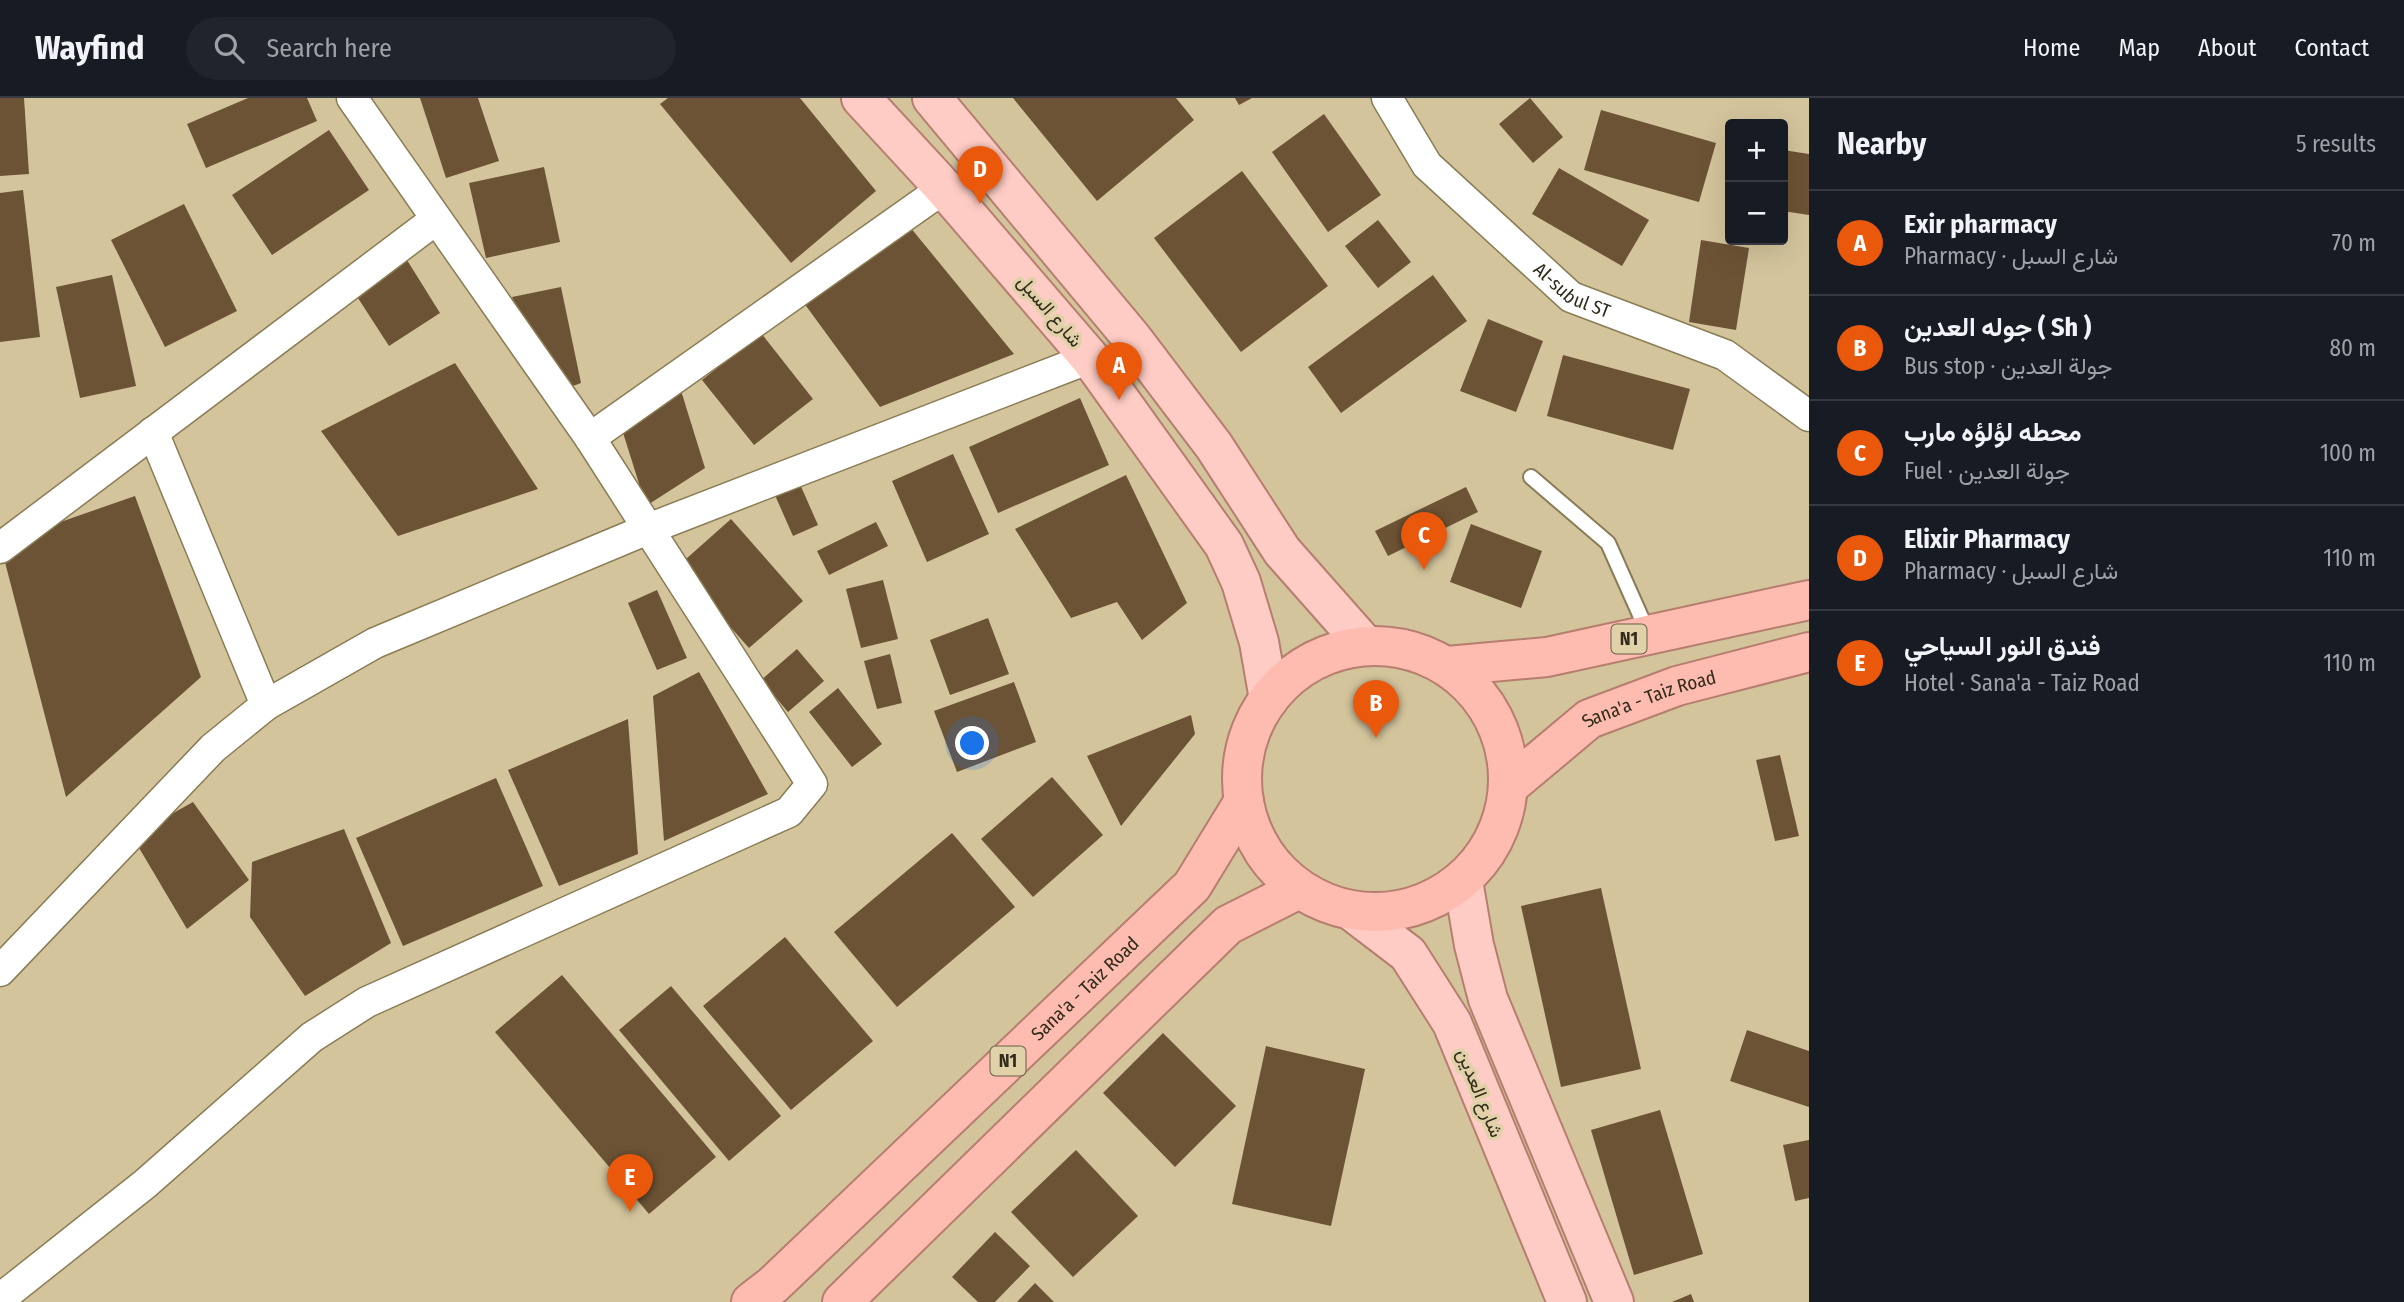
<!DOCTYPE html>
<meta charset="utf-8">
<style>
:root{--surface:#171b24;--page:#20242c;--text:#f1f3f6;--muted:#9ea1a6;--line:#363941;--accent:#ea580c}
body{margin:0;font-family:"Fira Sans Condensed",Vazirmatn,sans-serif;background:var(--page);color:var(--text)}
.controls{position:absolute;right:21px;top:21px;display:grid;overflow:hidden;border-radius:7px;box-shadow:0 7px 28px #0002}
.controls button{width:63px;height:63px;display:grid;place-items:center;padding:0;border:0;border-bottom:2px solid var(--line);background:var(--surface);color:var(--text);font:35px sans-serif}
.you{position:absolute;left:973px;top:646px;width:24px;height:24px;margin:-18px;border:5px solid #fff;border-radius:50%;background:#1a73e8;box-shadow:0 0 0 10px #1a73e833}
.badge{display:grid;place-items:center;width:46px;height:46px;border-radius:50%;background:var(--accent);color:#fff;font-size:23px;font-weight:700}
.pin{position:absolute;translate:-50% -58px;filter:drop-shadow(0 2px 4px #0008)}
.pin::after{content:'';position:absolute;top:37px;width:24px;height:21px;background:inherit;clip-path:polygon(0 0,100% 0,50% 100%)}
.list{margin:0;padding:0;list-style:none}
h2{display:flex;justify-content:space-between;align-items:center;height:91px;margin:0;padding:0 28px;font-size:30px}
h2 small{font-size:23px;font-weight:400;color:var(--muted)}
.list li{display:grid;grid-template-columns:46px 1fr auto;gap:21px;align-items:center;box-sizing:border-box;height:105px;padding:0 28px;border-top:2px solid var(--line)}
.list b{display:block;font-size:26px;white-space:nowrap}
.list p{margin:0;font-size:23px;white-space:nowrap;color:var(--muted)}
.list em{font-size:23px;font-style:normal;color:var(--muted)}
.icon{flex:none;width:38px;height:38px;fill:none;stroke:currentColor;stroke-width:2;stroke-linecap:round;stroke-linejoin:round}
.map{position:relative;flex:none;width:1809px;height:1204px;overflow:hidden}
header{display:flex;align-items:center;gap:42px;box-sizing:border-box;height:98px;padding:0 35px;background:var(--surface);border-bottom:2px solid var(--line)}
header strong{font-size:33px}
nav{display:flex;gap:38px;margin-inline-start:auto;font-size:24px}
.search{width:490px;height:63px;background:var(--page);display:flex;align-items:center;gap:18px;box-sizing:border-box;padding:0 24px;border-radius:38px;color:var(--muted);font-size:26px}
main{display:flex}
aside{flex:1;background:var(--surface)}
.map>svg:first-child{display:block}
.building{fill:#6d5335}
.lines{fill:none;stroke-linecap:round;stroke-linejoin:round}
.service-casing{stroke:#8a7c56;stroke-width:18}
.minor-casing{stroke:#8a7c56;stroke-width:33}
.primary-casing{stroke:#b67e6f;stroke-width:42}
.trunk-casing{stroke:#b67e6f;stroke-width:42}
.service{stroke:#fff;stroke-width:14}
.minor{stroke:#fff;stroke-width:30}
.primary{stroke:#feccc4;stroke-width:38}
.trunk{stroke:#febbb0;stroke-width:38}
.labels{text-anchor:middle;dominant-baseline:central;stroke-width:7;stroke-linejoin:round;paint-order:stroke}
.shield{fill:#e0d1a8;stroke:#665e46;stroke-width:2}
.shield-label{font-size:18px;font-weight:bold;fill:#322c1c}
.street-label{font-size:19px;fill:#322c1c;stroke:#e0d1a8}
</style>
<header>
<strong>Wayfind</strong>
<div class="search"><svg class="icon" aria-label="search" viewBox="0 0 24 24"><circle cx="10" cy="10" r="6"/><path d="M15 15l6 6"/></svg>Search here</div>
<nav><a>Home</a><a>Map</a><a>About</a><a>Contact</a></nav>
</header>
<main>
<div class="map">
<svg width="1809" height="1204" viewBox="0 0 1809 1204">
<rect width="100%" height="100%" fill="#d3c49c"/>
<g class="building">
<path d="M0 0H24L29 76 0 78Z"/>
<path d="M248 0H307L317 23 206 70 187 26Z"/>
<path d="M420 0H478L499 63 446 80Z"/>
<path d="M668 0H800L876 93 791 165 660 6Z"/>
<path d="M1013 0H1176L1194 22 1097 103Z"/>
<path d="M1235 0H1252L1239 7Z"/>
<path d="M1530 0 1563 39 1533 65 1499 26Z"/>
<path d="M1601 12 1716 45 1699 104 1584 72Z"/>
<path d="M1324 16 1381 97 1328 134 1272 54Z"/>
<path d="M329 32 369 92 272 157 232 97Z"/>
<path d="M1783 52 1809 56V117L1783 113Z"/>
<path d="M544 69 560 144 486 160 469 85Z"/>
<path d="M1559 70 1649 122 1622 168 1532 116Z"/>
<path d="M1242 73 1328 188 1241 254 1154 140Z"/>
<path d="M23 92 40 239 0 244V95Z"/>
<path d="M184 106 237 213 165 249 111 142Z"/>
<path d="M901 118 1014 256 880 309 801 201Z"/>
<path d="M1378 122 1411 164 1378 190 1345 148Z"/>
<path d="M1701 142 1749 150 1736 232 1689 224Z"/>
<path d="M397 146 440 215 389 248 345 180Z"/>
<path d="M112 177 136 288 80 300 56 189Z"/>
<path d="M1433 177 1467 223 1341 315 1308 269Z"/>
<path d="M561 189 581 285 554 295 512 199Z"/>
<path d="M1488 221 1543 243 1516 314 1460 293Z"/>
<path d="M761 235 813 301 754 347 702 282Z"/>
<path d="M1563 257 1690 291 1673 352 1547 318Z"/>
<path d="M455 265 538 391 398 438 321 333Z"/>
<path d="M674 270 705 370 646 408 615 309Z"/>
<path d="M1080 300 1109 367 998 415 969 349Z"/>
<path d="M953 356 989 436 927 464 892 383Z"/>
<path d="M795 375 818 427 793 438 770 386Z"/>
<path d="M1126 377 1187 505 1142 542 1117 504 1071 520 1015 431Z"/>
<path d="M1466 389 1478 414 1388 458 1375 433Z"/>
<path d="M135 398 201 579 66 699 0 445Z"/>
<path d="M731 421 803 503 749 550 677 469Z"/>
<path d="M876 424 888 448 829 477 817 453Z"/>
<path d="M1471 426 1542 453 1521 510 1450 484Z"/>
<path d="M883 482 898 541 861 550 846 491Z"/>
<path d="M657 492 687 560 657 572 628 505Z"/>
<path d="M988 520 1009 576 950 597 930 542Z"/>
<path d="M797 551 824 583 788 614 761 582Z"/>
<path d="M890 556 902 605 877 611 864 563Z"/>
<path d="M699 574 768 696 664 743 653 598Z"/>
<path d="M1014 584 1036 644 957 674 934 613Z"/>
<path d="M838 590 882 646 852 669 809 614Z"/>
<path d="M1191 617 1195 636 1121 728 1087 658Z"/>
<path d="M628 621 638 756 559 788 508 672Z"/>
<path d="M1780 657 1799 738 1775 743 1756 662Z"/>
<path d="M1052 679 1103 737 1033 799 981 741Z"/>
<path d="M496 680 543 788 403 848 356 740Z"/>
<path d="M193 704 249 782 187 831 132 738Z"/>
<path d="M344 731 391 845 305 898 250 819 252 764Z"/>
<path d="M952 735 1015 809 897 909 834 834Z"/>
<path d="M1601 790 1641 971 1561 989 1521 808Z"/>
<path d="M785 839 873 943 791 1012 703 908Z"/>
<path d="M562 877 716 1059 649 1116 495 934Z"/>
<path d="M671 888 781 1018 729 1063 619 932Z"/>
<path d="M1747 932 1809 953V1009L1730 983Z"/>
<path d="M1163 935 1236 1008 1175 1069 1103 995Z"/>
<path d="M1266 948 1365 971 1331 1128 1232 1106Z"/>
<path d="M1660 1012 1703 1156 1634 1177 1591 1032Z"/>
<path d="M1809 1042V1100L1795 1103 1783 1047Z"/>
<path d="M1076 1052 1138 1118 1073 1179 1011 1114Z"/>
<path d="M995 1134 1030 1168 995 1204H978L952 1179Z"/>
<path d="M1035 1185 1054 1204H1017Z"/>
<path d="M1691 1196 1694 1204H1672Z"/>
</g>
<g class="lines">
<g class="service-casing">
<path id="service" d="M1531 379 1608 445 1649 537"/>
</g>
<g class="minor-casing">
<g id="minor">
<path id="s1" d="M1387 0 1427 67 1571 199 1725 257 1809 318"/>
<path d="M153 334 266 607"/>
<path d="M590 340 944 90"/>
<path d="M0 450 435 122"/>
<path d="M0 873 213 650 266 607 375 545 648 431 1090 260"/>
<path d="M0 1201 145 1086 312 939 367 904 789 714 812 686 590 340 352 0"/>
</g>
</g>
<g class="primary-casing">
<g id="primary">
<path d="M861 0 944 90 1090 260 1224 447 1241 484 1259 544 1269 601"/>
<path d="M932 0 1132 240 1214 348 1282 453 1366 548"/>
<path d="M1463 783 1474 847 1488 901 1614 1204"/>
<path d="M1353 814 1408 856 1452 925 1567 1204"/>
</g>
</g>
<g class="trunk-casing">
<g id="trunk">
<circle cx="1375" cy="681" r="133"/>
<path d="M1447 568 1547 559 1809 502"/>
<path id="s2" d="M1509 688 1589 621 1677 588 1809 554"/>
<path id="s3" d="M751 1204 773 1187 1192 788 1244 703"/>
<path d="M842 1204 1228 827 1299 791"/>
</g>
</g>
<use href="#service" class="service"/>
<use href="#minor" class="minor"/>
<use href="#primary" class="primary"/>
<use href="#trunk" class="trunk"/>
</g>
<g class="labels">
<g class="shield">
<rect x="1611.5" y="526.5" width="35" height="29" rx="5"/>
<rect x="990.5" y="948.5" width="35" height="29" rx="5"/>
</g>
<g class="shield-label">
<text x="1629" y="541">N1</text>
<text x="1008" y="963">N1</text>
</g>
<g class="street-label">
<text stroke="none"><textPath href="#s1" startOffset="271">Al-subul ST</textPath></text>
<text transform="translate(1050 213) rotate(49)">شارع السبل</text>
<text stroke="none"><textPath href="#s2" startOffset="168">Sana'a - Taiz Road</textPath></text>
<text stroke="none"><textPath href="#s3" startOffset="458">Sana'a - Taiz Road</textPath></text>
<text transform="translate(1480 995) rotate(68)">شارع العدين</text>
</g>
</g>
</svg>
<div class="controls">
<button>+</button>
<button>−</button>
</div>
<div class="you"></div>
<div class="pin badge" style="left:1119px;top:302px">A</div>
<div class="pin badge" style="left:1376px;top:640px">B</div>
<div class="pin badge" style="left:1424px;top:472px">C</div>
<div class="pin badge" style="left:980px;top:106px">D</div>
<div class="pin badge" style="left:630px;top:1114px">E</div>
</div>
<aside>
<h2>Nearby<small>5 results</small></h2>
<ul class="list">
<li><span class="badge">A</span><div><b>Exir pharmacy</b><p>Pharmacy · شارع السبل</p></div><em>70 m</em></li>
<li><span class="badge">B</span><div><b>جوله العدين ( Sh )</b><p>Bus stop · جولة العدين</p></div><em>80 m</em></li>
<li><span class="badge">C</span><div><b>محطه لؤلؤه مارب</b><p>Fuel · جولة العدين</p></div><em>100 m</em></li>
<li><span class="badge">D</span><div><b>Elixir Pharmacy</b><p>Pharmacy · شارع السبل</p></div><em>110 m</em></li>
<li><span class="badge">E</span><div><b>فندق النور السياحي</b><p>Hotel · Sana'a - Taiz Road</p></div><em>110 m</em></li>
</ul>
</aside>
</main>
